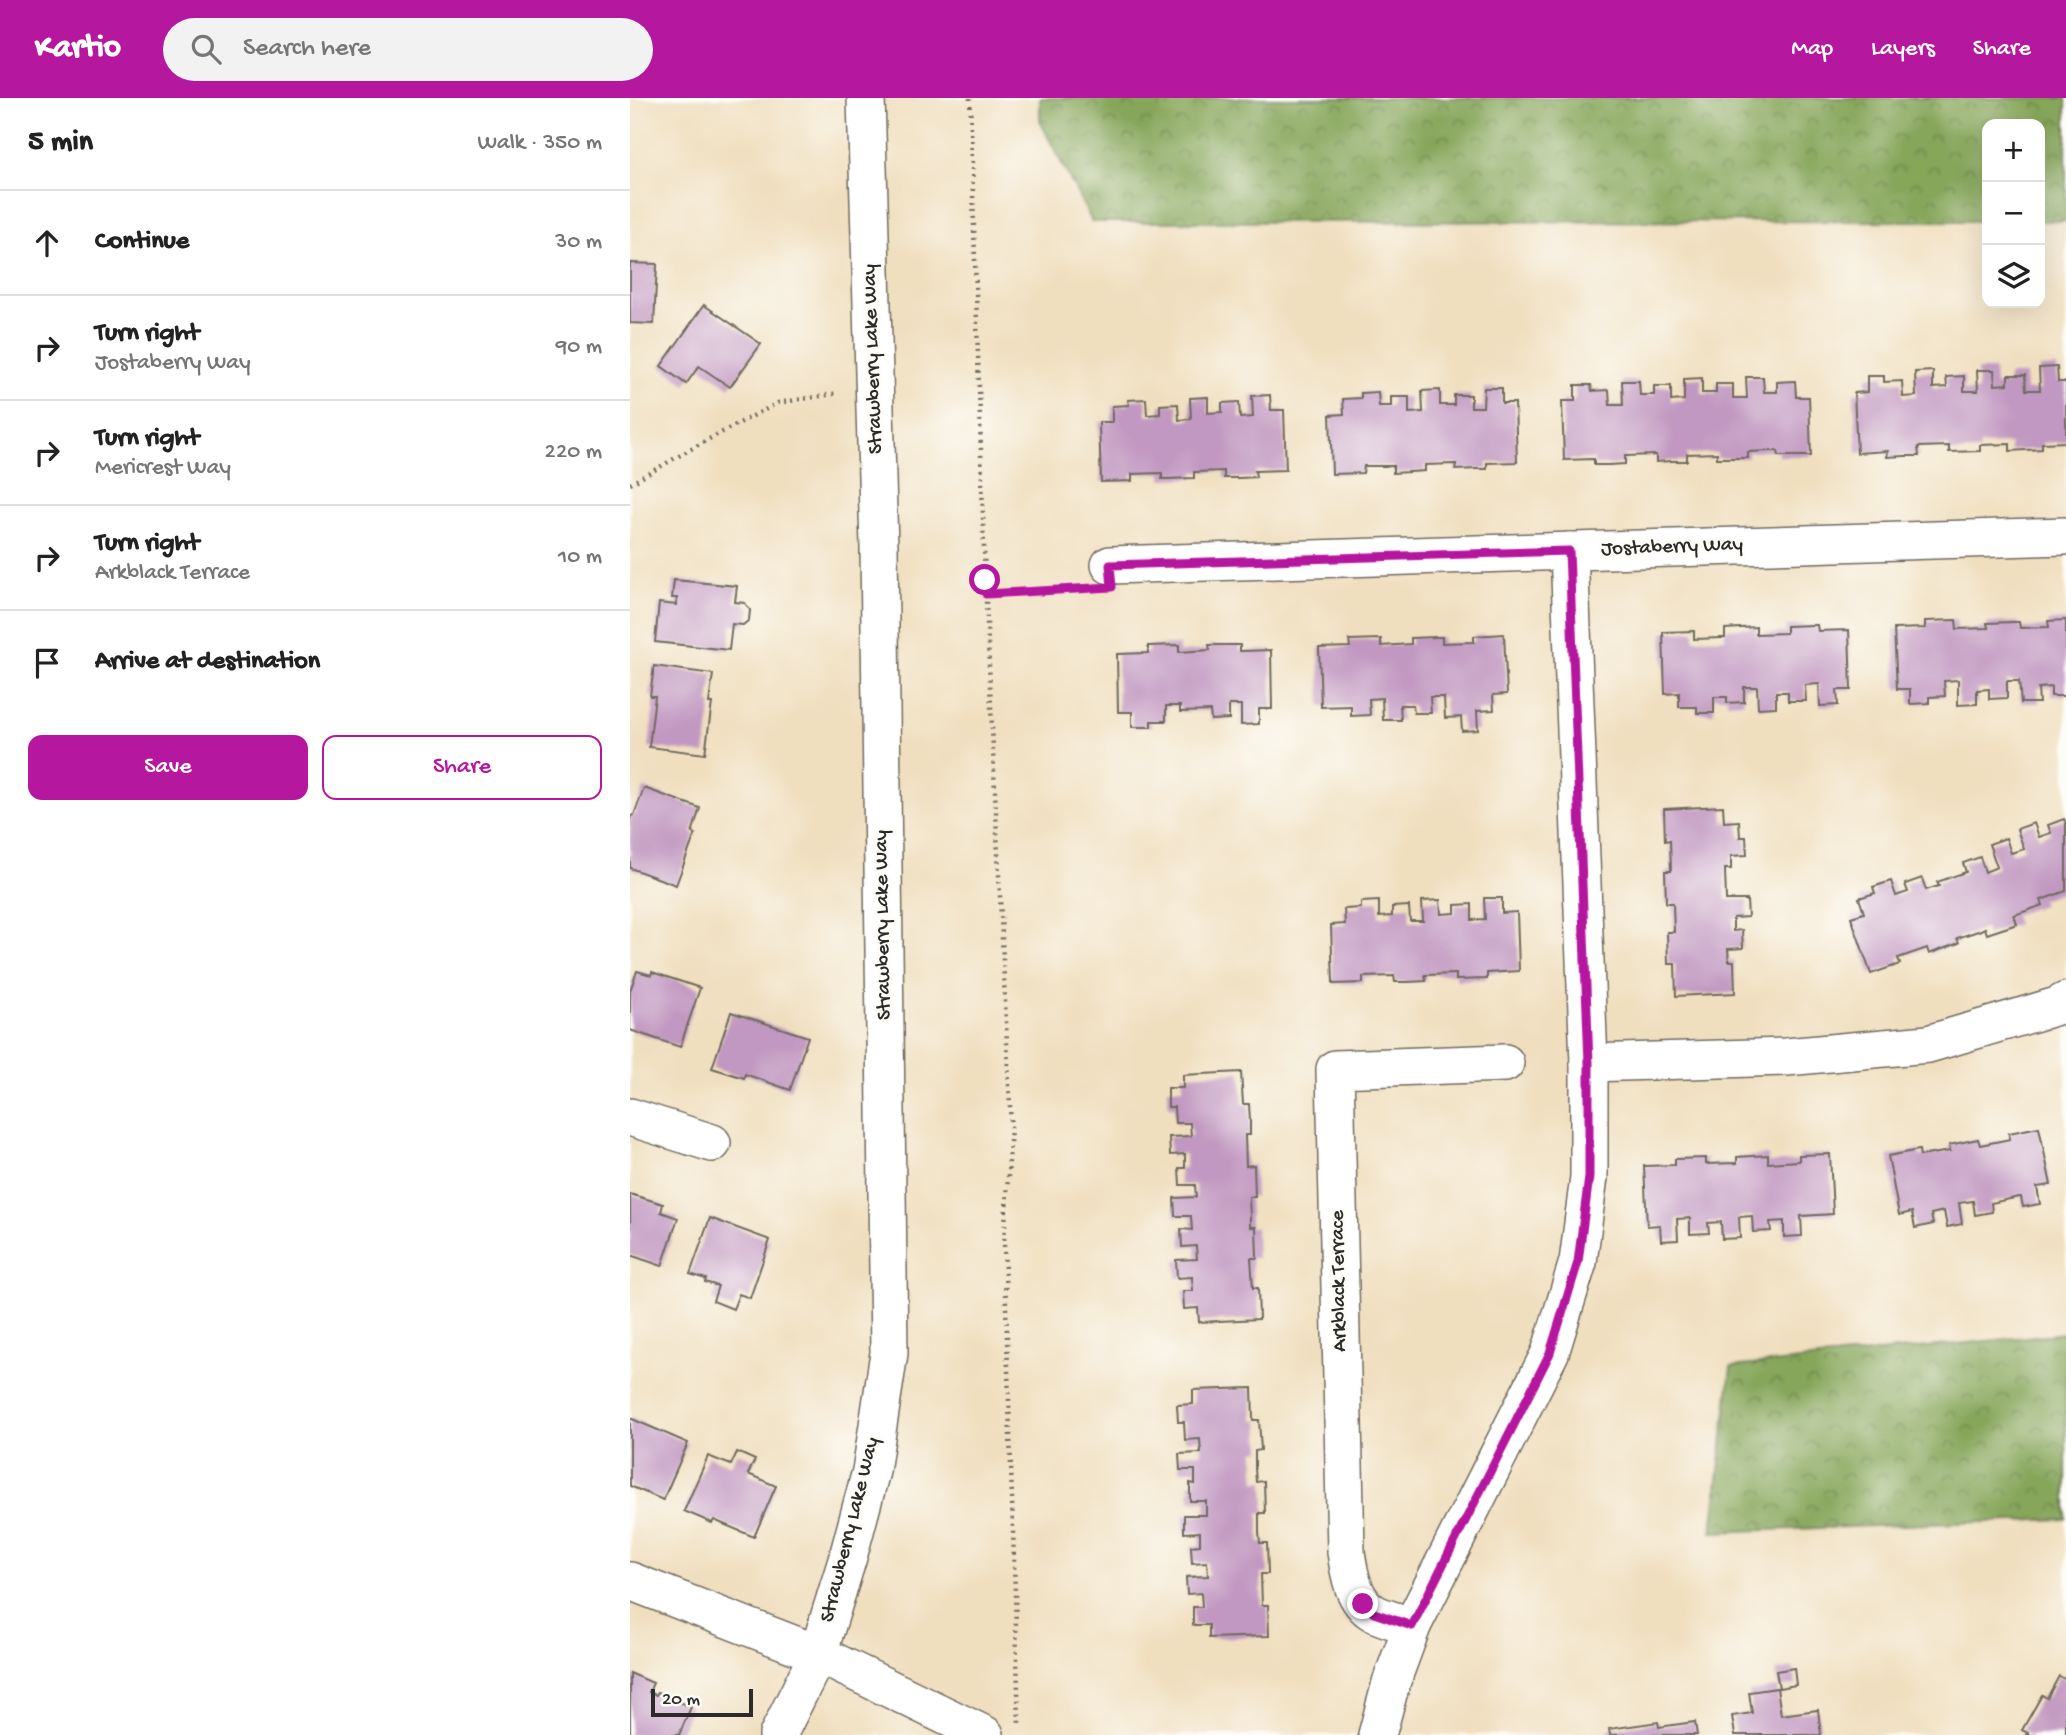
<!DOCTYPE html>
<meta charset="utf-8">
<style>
:root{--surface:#fff;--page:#f2f2f2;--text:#222;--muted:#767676;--line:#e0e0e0;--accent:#b5179e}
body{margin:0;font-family:"Gochi Hand",sans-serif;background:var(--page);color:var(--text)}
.controls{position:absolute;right:21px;top:21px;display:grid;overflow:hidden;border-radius:14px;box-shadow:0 7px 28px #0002}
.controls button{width:63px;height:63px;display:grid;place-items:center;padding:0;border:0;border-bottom:2px solid var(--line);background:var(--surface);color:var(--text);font:35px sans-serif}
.scale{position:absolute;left:21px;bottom:18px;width:102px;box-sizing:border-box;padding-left:7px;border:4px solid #2b2b2b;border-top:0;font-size:19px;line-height:24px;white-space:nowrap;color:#2b2b2b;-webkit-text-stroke:5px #fdfcf7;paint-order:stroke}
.stop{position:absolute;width:21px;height:21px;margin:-16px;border:5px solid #b5179e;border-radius:50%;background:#fff}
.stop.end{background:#b5179e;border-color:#fff;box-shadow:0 2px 7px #0008}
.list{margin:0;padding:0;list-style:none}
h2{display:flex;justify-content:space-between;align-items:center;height:91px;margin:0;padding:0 28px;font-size:30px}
h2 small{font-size:23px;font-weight:400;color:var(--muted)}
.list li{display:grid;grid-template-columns:46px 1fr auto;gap:21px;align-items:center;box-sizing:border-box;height:105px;padding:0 28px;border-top:2px solid var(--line)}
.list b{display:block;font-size:26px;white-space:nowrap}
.list p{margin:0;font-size:23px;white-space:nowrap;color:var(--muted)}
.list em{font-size:23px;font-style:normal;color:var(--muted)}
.actions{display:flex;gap:14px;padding:21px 28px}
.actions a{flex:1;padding:16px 0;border:2px solid var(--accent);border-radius:14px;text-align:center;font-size:24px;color:var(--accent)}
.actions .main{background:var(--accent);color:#fff}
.icon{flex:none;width:38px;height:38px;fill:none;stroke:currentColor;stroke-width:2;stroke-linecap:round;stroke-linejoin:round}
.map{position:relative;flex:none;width:1436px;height:1637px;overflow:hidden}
header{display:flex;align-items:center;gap:42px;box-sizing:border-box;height:98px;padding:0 35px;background:var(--accent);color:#fff}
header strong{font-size:33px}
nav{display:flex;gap:38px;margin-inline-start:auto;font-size:24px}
.search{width:490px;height:63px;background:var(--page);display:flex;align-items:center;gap:18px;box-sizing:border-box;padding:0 24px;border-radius:38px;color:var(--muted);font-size:26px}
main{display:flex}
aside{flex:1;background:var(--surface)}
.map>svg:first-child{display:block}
.forest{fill:url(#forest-crowns);stroke:#586842;stroke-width:2}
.building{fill:#c198c1}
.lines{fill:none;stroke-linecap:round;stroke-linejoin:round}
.minor-casing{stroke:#706a5f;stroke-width:40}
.path{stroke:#706a5f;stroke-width:4.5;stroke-dasharray:2 5;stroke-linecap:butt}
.minor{stroke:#fff;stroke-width:37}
.route{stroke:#b5179e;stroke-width:9}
.labels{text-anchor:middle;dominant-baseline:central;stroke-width:6;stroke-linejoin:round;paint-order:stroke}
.street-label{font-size:21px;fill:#2b2b2b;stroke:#fdfcf7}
</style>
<header>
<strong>Kartio</strong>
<div class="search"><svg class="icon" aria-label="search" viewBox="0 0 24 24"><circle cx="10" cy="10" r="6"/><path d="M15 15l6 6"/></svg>Search here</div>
<nav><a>Map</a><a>Layers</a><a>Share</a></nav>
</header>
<main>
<aside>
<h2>5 min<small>Walk · 350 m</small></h2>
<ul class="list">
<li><svg class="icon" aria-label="ahead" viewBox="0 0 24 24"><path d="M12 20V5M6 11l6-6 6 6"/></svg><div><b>Continue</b></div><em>30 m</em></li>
<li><svg class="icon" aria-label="right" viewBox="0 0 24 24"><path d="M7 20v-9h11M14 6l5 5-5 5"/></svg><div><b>Turn right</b><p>Jostaberry Way</p></div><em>90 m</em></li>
<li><svg class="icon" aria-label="right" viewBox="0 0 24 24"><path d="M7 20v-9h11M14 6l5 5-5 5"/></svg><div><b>Turn right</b><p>Mericrest Way</p></div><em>220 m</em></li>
<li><svg class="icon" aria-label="right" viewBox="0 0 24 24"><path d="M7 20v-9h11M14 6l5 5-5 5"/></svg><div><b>Turn right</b><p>Arkblack Terrace</p></div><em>10 m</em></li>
<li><svg class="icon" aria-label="arrive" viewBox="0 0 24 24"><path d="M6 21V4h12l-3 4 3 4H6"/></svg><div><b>Arrive at destination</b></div></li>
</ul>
<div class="actions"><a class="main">Save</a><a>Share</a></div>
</aside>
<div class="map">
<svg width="1436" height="1637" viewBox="0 0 1436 1637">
<defs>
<pattern id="forest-crowns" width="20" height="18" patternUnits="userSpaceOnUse" patternTransform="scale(1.75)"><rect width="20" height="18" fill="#86a65a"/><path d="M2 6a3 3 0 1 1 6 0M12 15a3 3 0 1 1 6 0" fill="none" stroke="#6e874b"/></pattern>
</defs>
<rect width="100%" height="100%" fill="#fdfcf7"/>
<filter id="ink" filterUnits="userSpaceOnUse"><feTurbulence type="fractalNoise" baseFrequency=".0143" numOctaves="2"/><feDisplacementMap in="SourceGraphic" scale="14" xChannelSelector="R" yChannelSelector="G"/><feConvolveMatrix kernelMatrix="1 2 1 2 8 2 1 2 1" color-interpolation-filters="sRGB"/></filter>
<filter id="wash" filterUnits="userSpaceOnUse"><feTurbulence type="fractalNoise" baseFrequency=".00686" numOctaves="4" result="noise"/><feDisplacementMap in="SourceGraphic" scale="28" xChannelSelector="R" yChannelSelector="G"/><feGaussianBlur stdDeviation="1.57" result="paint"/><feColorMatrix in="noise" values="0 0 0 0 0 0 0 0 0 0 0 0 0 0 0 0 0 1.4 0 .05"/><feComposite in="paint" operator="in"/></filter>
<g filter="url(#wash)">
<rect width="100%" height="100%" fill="#f0dfbf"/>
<g class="forest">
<path d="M410 0H1436V123H1410V26H1357V123L462 124 410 23Z"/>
<path d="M1436 1235V1421L1082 1434 1101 1269Z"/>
</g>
<g id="blocks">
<g class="building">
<path d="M0 165 27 166 24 226 0 225Z"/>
<path d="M74 207 131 246 100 289 69 268 56 286 31 268Z"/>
<path d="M1427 269 1428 284H1436V344L1412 345V351L1380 353V346L1350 347V353L1319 354V348L1288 349 1289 358H1275L1257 359 1258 353 1227 355 1224 295 1237 294V278H1254V284L1272 283 1273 299 1286 298 1285 274 1303 273V290L1317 289 1316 279 1334 278V293H1348L1347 272H1364L1365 287 1378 286V277H1395L1396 292H1410L1409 270Z"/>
<path d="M1116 279H1133L1134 294H1147V284L1165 283 1166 299H1179L1181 358H1149L1148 353H1140L1118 354V360H1087V355L1057 356V363H1042L1026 364V357L995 358V366L979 367H964V361L934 362 932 303H945V287H961L962 293 979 292 980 307H993L992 283H1009L1010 297H1024V288H1041V303L1054 302V281L1072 280V295H1086V286H1103V300H1117Z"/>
<path d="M854 290H872V305H885L887 364 857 365V371H847L825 372 826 366 795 367V373L780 374 763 375V368H734L733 375 702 376 700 317 714 316 713 301 731 300V295L748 294 749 308H761V299H779V315L793 314 792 293 810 292V307H824V297H841V309H853Z"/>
<path d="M640 297 641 312H654L656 372 625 373 626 379 610 380H594V373L564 374V380L537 381H532V375L502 376V383L471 384 469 324H482V308L499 307 498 302 516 301 517 317 530 316V307L548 306 549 322 561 321 560 300 578 299V315L592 314V305L609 304 610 320 623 319 622 298Z"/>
<path d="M44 482 107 488 105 504 115 505 120 512 119 522 113 527 102 526 99 552 25 544 29 505 46 507 47 500H42Z"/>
<path d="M1326 522 1327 531 1358 530 1357 525 1383 524H1389L1390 530 1419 529 1418 523 1436 522V598H1421V589L1408 590 1409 605H1391L1389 583H1377V600L1359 601V591L1347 592V606L1328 607V582L1314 583 1315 598 1299 599V605L1280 606V591H1267L1264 531 1295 530V523Z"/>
<path d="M1185 527H1187L1188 533 1219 532 1221 592H1207L1208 607 1190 608 1189 586 1175 587 1176 603H1158V594H1146V609L1128 610 1127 589H1114V604L1097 605V599H1084V615H1067V609H1049V595L1035 596 1033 534 1064 533V541L1092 540H1095V531L1126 529V536L1156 535V528Z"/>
<path d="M874 536 877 596 863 597 864 612 847 613 848 632 832 633 831 619 815 620 814 599H800L801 615H784L783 607H770L771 622H753L752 600 739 601 740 617 721 618V608L691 609 689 550 720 549 719 542 751 541V548L781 546V540L808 539H812V545L844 544V538Z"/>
<path d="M549 547V554L580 552 579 547H610V553H613L641 552 642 611H629V626L611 627V607H599V621L581 622 580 613 550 614V608H536V623H521V629H502V614H488L487 556 518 555V548Z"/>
<path d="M24 568 83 576 79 605H82L75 656 19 649 25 598H20Z"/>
<path d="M14 690 70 710 62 735 65 736 46 787 0 770V722L1 718 4 717Z"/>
<path d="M1093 708 1094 724 1109 723 1110 739H1116L1117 757 1101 758V771H1095L1096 802H1117L1118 819 1103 820V833L1112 832 1113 850 1098 851 1099 863H1104L1105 895 1046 898 1045 866H1038L1037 834H1044L1043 805H1036L1035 773H1041L1040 742 1035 743 1034 711Z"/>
<path d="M1434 721 1436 725V793L1411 802 1413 807 1384 817 1387 826 1357 836 1355 830 1351 832 1327 840 1329 845 1318 849 1299 856 1297 850 1268 860 1270 866 1241 876 1221 819 1234 815 1229 800 1245 795 1243 789 1261 783 1266 798 1278 794 1275 786 1292 780 1296 792 1309 788 1307 784 1336 774 1333 765 1350 759 1355 774 1367 769 1359 746 1376 740 1381 755 1394 751 1387 731 1404 725 1409 739 1421 735 1418 727Z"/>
<path d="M854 800H872V815L887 814 889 873 857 875V881L826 882V876L795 877 796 883 777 884H765L764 878 733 879V885L703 886 701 827 715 826 714 811 731 810V804L749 803V819L762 818V809L779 808 780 823H793L792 803 810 802 811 816 825 815V807L842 806V822L855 821Z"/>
<path d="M7 873 21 877 22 874 70 890 50 949 0 932V893Z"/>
<path d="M101 914 178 939 160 992 115 976 114 980 82 970Z"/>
<path d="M611 974 613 1006H619L620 1023V1037H615L616 1068 624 1067 625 1099H619L620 1117V1129H626L627 1160H621L623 1190H628L629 1221 569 1224 568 1210 554 1211 553 1193H563L562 1179 547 1180 546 1162 567 1161 566 1148 552 1149 551 1131 562 1132 561 1118H545L544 1100 566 1099 565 1087H550L549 1070H555V1056L540 1057 539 1039 561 1038 560 1025H545L544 1009H538V990H553V977Z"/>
<path d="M1409 1029 1421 1087 1407 1089 1410 1106 1393 1109 1391 1099H1389L1361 1105 1362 1114 1345 1117 1343 1103 1329 1105 1332 1126 1317 1129 1314 1113 1301 1116 1303 1126 1285 1130 1282 1114 1269 1117 1258 1058 1289 1052 1290 1058 1320 1053 1319 1047 1348 1041 1350 1047 1380 1041 1379 1035Z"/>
<path d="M1200 1056 1203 1116 1171 1118 1172 1138 1154 1139V1123L1140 1124 1141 1133 1123 1134 1122 1118 1109 1119 1110 1140 1092 1141 1091 1124 1078 1125 1079 1135 1060 1136V1120L1047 1121 1048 1142 1031 1143 1030 1127 1017 1128 1014 1068 1045 1067V1061L1076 1060V1066L1107 1065V1059L1138 1057V1065L1169 1063V1057Z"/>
<path d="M0 1096 33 1106 31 1114 48 1120 32 1168 0 1157Z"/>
<path d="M80 1120 140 1142 120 1200 109 1196 103 1211 83 1203 88 1188 75 1184 76 1181 60 1176Z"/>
<path d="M622 1290 623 1322H629L631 1352 625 1353V1370L626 1384 634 1383 635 1415H629V1434L630 1445H637L638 1476H631L632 1507H638L639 1538 579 1540V1527H563V1509H572L571 1495 557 1496 556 1479 578 1478 577 1464 562 1465 561 1448 570 1447V1434L554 1435V1417H576V1403H560V1385L565 1386V1372H550L549 1356 571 1355 570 1341 555 1342 554 1324H548L547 1307 563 1306V1292Z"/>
<path d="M0 1320 58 1345 33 1402 0 1388Z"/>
<path d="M107 1354 125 1362 118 1376 146 1388 124 1439 84 1422 82 1425 54 1413 78 1358 101 1367Z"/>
<path d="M1164 1570 1166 1587 1149 1590 1146 1573Z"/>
<path d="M0 1575 23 1585 19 1594 26 1597 28 1594 61 1609 49 1637H0Z"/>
<path d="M1429 1578 1436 1582V1637H1396L1398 1635 1392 1632 1412 1597 1417 1600Z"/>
<path d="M1147 1590 1151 1617 1188 1612 1191 1637H1105L1102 1618 1122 1615 1119 1594Z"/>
<path d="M1028 1624 1029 1629 1065 1624 1067 1637H980L979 1631Z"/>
</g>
</g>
</g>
<g filter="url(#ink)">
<use href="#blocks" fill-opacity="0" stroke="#706a5f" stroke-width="2"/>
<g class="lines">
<g class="minor-casing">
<g id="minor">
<path d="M480 467 1436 438"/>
<path d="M959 965 1156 959 1298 946 1427 908 1436 903"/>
<path d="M0 1019 82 1045"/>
<path d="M0 1483 188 1556 355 1637"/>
<path d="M782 1528C770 1524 755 1521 744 1515 723 1503 719 1475 716 1454L705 971 875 965"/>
<path d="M148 1637 188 1556 218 1459 241 1373 259 1255 249 449 236 0"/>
<path d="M747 1637 761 1585 782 1528 920 1255 948 1164 959 1079V965L939 453"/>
</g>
</g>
<g class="path">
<path d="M340 0 355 482 381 1030 374 1143 389 1625"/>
<path d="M0 386 75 343 148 305 209 295"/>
<path d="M356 496 454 490"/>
</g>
<use href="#minor" class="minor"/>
</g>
</g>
<g class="lines" filter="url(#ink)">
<path class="route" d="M355 482 356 496 482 489 480 467 939 453 959 965V1079L948 1164 920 1255 782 1528 744 1515 733 1506"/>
</g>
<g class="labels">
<g class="street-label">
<text transform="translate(244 261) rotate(-92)">Strawberry Lake Way</text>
<text transform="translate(1042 450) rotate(-2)">Jostaberry Way</text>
<text transform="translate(254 827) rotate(-91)">Strawberry Lake Way</text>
<text transform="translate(710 1183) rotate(-91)">Arkblack Terrace</text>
<text transform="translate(221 1432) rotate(-76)">Strawberry Lake Way</text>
</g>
</g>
</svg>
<div class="controls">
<button>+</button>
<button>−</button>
<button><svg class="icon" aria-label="layers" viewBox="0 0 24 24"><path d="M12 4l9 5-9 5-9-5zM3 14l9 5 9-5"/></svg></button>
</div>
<div class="scale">20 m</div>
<div class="stop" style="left:355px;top:482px"></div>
<div class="stop end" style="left:733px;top:1506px"></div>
</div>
</main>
